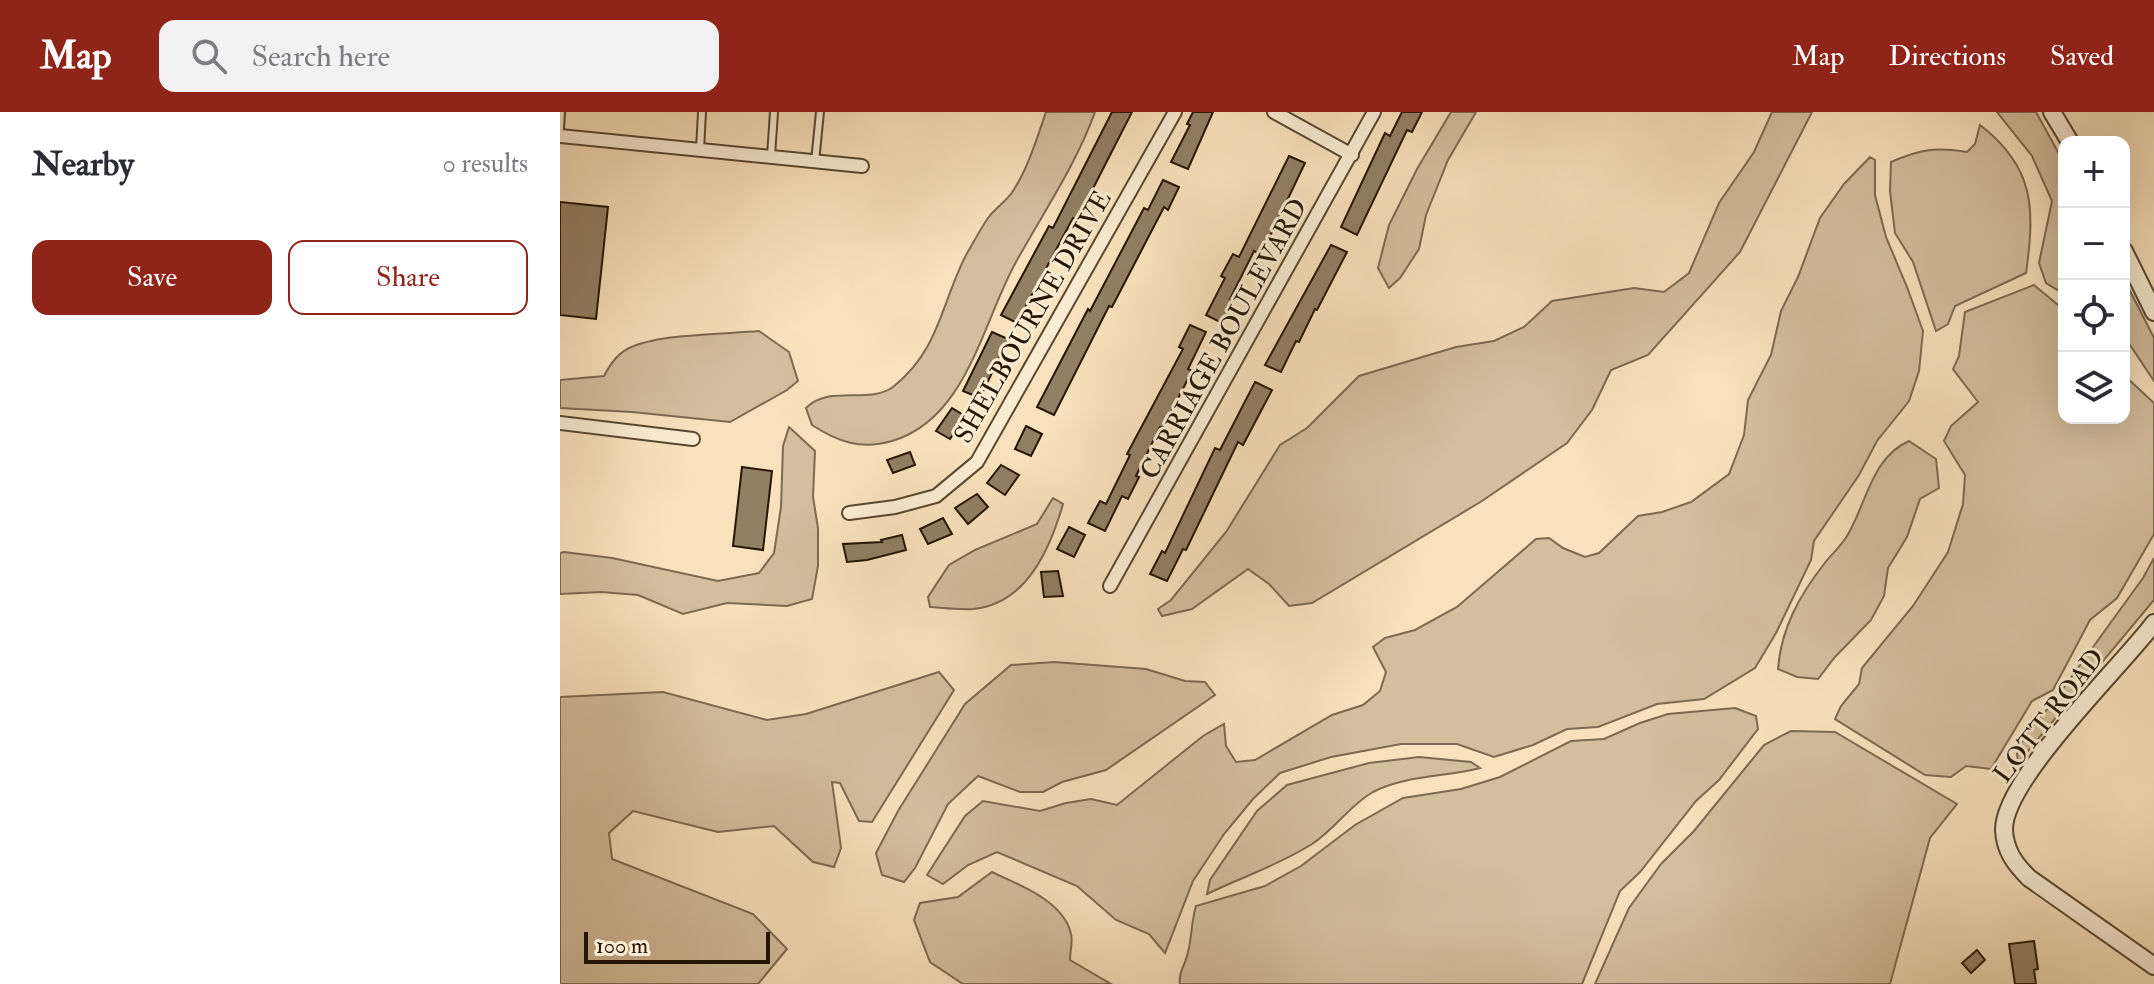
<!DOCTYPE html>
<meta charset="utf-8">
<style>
:root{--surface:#fff;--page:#f2f2f3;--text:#2b2b33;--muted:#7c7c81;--line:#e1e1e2;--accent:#8f2418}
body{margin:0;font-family:"IM FELL Double Pica",serif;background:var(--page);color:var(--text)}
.controls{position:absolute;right:24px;top:24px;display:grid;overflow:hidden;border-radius:16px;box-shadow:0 8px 32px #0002}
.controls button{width:72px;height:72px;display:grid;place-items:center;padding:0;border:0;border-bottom:2px solid var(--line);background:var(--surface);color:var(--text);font:40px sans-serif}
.scale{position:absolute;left:24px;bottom:20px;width:186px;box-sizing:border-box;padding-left:8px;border:4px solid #261503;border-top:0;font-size:22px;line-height:28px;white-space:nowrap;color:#261503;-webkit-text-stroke:6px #faecd3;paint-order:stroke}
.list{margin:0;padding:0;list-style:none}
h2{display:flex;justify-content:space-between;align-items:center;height:104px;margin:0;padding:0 32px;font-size:34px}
h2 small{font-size:26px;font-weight:400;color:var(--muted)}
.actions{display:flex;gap:16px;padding:24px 32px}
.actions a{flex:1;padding:18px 0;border:2px solid var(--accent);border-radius:16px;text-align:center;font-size:28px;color:var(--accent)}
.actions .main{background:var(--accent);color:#fff}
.icon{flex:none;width:44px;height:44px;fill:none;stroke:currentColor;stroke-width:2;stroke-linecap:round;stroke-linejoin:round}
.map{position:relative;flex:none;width:1594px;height:872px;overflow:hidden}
header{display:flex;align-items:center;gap:48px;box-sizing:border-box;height:112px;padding:0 40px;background:var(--accent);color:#fff}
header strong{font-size:38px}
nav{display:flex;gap:44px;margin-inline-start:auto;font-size:28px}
.search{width:560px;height:72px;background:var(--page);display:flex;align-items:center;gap:20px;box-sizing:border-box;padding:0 28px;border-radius:16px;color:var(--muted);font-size:30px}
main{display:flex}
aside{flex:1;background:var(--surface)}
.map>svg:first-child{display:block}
.green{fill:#d4be9d;stroke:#7d6a50;stroke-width:2}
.building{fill:#937f63;stroke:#261503;stroke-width:2}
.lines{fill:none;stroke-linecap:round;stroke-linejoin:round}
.service-casing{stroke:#5a4831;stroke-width:10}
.minor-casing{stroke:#5a4831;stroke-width:16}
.tertiary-casing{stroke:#5a4831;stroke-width:20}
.service{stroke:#faecd3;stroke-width:6}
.minor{stroke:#faecd3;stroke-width:12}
.tertiary{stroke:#faecd3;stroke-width:16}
.labels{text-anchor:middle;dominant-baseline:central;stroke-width:6;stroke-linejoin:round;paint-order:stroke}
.street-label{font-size:26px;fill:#261503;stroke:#faecd3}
</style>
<header>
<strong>Map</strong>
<div class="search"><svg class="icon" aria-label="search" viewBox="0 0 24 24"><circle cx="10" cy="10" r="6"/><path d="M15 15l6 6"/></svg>Search here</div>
<nav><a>Map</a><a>Directions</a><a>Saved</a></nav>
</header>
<main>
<aside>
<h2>Nearby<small>0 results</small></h2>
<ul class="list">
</ul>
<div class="actions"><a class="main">Save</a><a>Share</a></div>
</aside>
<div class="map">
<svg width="1594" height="872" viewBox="0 0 1594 872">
<rect width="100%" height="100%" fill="#f8e1bc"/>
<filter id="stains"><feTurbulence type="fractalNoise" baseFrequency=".0025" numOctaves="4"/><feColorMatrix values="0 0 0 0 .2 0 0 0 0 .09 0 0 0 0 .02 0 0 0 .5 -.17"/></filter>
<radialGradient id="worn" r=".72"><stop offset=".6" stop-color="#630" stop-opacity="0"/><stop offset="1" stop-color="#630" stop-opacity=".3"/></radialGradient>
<g class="green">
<path d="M486 0H535C516 53 483 101 456 150 422 211 407 307 332 329 301 338 278 330 252 313L246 296C270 272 308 293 333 275 379 239 381 192 406 143 413 131 420 118 428 106 435 96 447 89 453 79 468 56 477 26 486 0Z"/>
<path d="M891 0H916L888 48 866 103 859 137 840 166 829 176 818 156 829 113 857 57Z"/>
<path d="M1212 0H1252L1180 140 1088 243 1051 258 1032 298 1007 331 922 389 752 491 729 494 709 472 688 457 632 497 602 504 598 497 611 488 666 420 720 333 747 316 799 264 896 235 934 229 964 215 992 189 1074 176 1104 180 1129 161 1159 91 1194 40Z"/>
<path d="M1437 0H1476L1504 51V182L1486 171 1479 151 1492 89 1472 44Z"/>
<path d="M1420 13C1475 55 1475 97 1466 161L1395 194 1388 212 1376 219 1353 150 1335 121 1330 79 1331 50C1361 37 1375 35 1407 40L1415 32Z"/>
<path d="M1310 45 1315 48V83L1326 125 1347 175 1363 219 1359 259 1349 289 1317 329 1299 363 1254 429 1251 448 1216 521 1195 556 1144 587 1097 592 1038 615 1007 617 973 633 934 645 897 632H841L771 645 720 661 693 687 664 722 633 769 605 841 589 822 556 808 517 774 437 740 408 753 383 772 367 763 405 704 423 689 480 699 506 691 531 687 557 693 643 624 664 612 666 634 676 650 695 648 772 603 803 593 820 579 826 560 813 535 825 526 855 518 897 495 976 427 989 426 1003 436 1025 445 1039 441 1078 404 1102 400 1131 390 1169 362 1184 323 1188 288 1211 243 1221 199 1238 165 1260 106 1284 72Z"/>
<path d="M1564 167 1594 226V269L1564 224Z"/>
<path d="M1474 173 1504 198V306H1564V263L1594 291V422L1557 486 1530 508 1493 578 1472 589 1431 657 1406 654 1391 665 1365 663 1275 607 1281 594 1299 572 1302 556 1353 494 1388 440 1403 392 1405 363 1384 329 1391 314 1418 290 1393 257 1399 244 1405 200Z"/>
<path d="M199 219 229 240 238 269 227 278 170 310 72 300 0 296V268L44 264C51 251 59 239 74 234 103 222 165 222 199 219Z"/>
<path d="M229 315 255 339 253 385 258 416V454L252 487 227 494 167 491 123 502 78 483 41 480 0 482V441L4 440 52 446 158 469 199 461 214 441 221 395 223 334Z"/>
<path d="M1349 329 1376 347 1379 376 1360 387 1347 425 1328 456 1324 484 1311 508 1275 545 1258 567 1237 565 1218 557C1221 517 1239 484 1264 452 1271 443 1281 434 1287 424 1307 391 1311 346 1349 329Z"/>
<path d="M493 386 503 392C490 437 467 491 414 497 400 498 384 496 370 495L368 485 389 453 415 438 477 412Z"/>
<path d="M1594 446V488L1458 651 1457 641 1466 622 1491 593 1583 466Z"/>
<path d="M494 550 586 557 625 569 645 570 655 583 546 658 502 670 483 680H460L418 664 388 692 355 756 344 770 322 763 316 741 338 699 405 592 451 553Z"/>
<path d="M379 560 394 578 312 710 299 709 280 671 272 670 281 736 274 755 253 750 214 714 158 720 73 699 49 721 52 747 193 802 227 837 198 872H0V585L103 580 207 608 246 602Z"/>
<path d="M1175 596 1196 604 1198 617 1159 668 1136 689 1080 760 1060 779 1022 872H620C618 860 626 852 628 840 632 825 631 811 636 794L705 774 741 754 795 713 843 686 901 677 940 665 1011 629 1044 627 1080 611 1108 602Z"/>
<path d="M1231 619 1275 620 1397 692 1370 726 1330 872H1035L1069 796 1101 752 1134 719 1204 633Z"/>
<path d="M859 645 911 650 920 656C886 665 845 663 813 680 790 693 774 718 752 732 719 753 682 765 647 782L650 768 697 699 727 673 809 651Z"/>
<path d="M432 760C459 773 504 789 511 822 513 829 510 840 510 848L551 872H403L370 850 354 808 360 791 398 785Z"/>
</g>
<g class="building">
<path d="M552 0H572L517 108 513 106 457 211 441 203 489 114 493 116Z"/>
<path d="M633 0H653L628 57 611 50 630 13 627 12Z"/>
<path d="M842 0H862L852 20 847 18 797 123 781 115 825 21 830 24Z"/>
<path d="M729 44 745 51 701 143 694 139 670 187 673 188 662 211 646 203 665 166 661 164 673 142 679 145Z"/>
<path d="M603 68 619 75 608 98 604 95 552 195 549 194 494 303 477 295 528 197 530 199 584 96 588 98Z"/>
<path d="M0 90 48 95 36 207 0 203Z"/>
<path d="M771 133 787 140 757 198 755 197 739 230 736 229 721 260 705 253Z"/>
<path d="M630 213 646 220 628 257 632 259 603 316 600 315 576 364 579 365 568 387 562 384 545 419 528 411 540 389 546 392 570 343 567 342 623 237 619 235Z"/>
<path d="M432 220 448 227 420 286 403 279Z"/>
<path d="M695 270 712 278 683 333 678 330 626 438 623 437 607 469 590 462 602 439 605 441 655 336 660 338Z"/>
<path d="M392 296 405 304 390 327 376 319Z"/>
<path d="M466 314 482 322 471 344 455 337Z"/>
<path d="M350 340 355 353 333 361 327 348Z"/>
<path d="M441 353 459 363 445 383 427 371Z"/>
<path d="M182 355 212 359 203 438 173 434Z"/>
<path d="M417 382 428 395 408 412 395 396Z"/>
<path d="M383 406 392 422 368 432 360 417Z"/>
<path d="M509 415 525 423 514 445 497 437Z"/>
<path d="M342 423 346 438 307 448 287 450 283 432 322 430 321 428Z"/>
<path d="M498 459 503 484 484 485 481 460Z"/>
<path d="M1474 829 1478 857 1474 858 1476 872H1455L1449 832Z"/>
<path d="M1417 838 1425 848 1411 861 1402 851Z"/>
</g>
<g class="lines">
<g class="service-casing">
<g id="service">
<path d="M0 16 1 0"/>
<path d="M140 38 142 0"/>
<path d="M211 44 214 0"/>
<path d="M255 50 260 0"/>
</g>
</g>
<g class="minor-casing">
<g id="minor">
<path d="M714 0 792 43"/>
<path d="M0 24 302 54"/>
<path d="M0 311 133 327"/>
<path d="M289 401 335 395 376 384 417 350 615 0"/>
<path d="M550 474 814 0"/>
</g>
</g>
<g class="tertiary-casing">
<g id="tertiary">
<path d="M1492 0 1510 30"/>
<path d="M1564 139 1594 200"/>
<path d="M1594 511C1560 556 1443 668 1444 718 1445 739 1455 752 1469 766L1594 854"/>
</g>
</g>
<use href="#service" class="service"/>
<use href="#minor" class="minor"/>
<use href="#tertiary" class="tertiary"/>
</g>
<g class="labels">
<g class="street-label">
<text transform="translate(473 205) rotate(-60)">SHELBOURNE DRIVE</text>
<text transform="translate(664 227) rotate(-61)">CARRIAGE BOULEVARD</text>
<text transform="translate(1489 604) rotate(-52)">LOTT ROAD</text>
</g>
</g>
<rect width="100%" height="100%" filter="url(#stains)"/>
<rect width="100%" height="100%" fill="url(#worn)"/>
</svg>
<div class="controls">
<button>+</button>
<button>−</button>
<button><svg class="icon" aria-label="locate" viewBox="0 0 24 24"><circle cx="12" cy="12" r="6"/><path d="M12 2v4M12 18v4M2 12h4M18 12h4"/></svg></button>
<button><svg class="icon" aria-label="layers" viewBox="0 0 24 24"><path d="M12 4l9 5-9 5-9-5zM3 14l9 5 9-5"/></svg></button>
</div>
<div class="scale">100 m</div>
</div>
</main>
